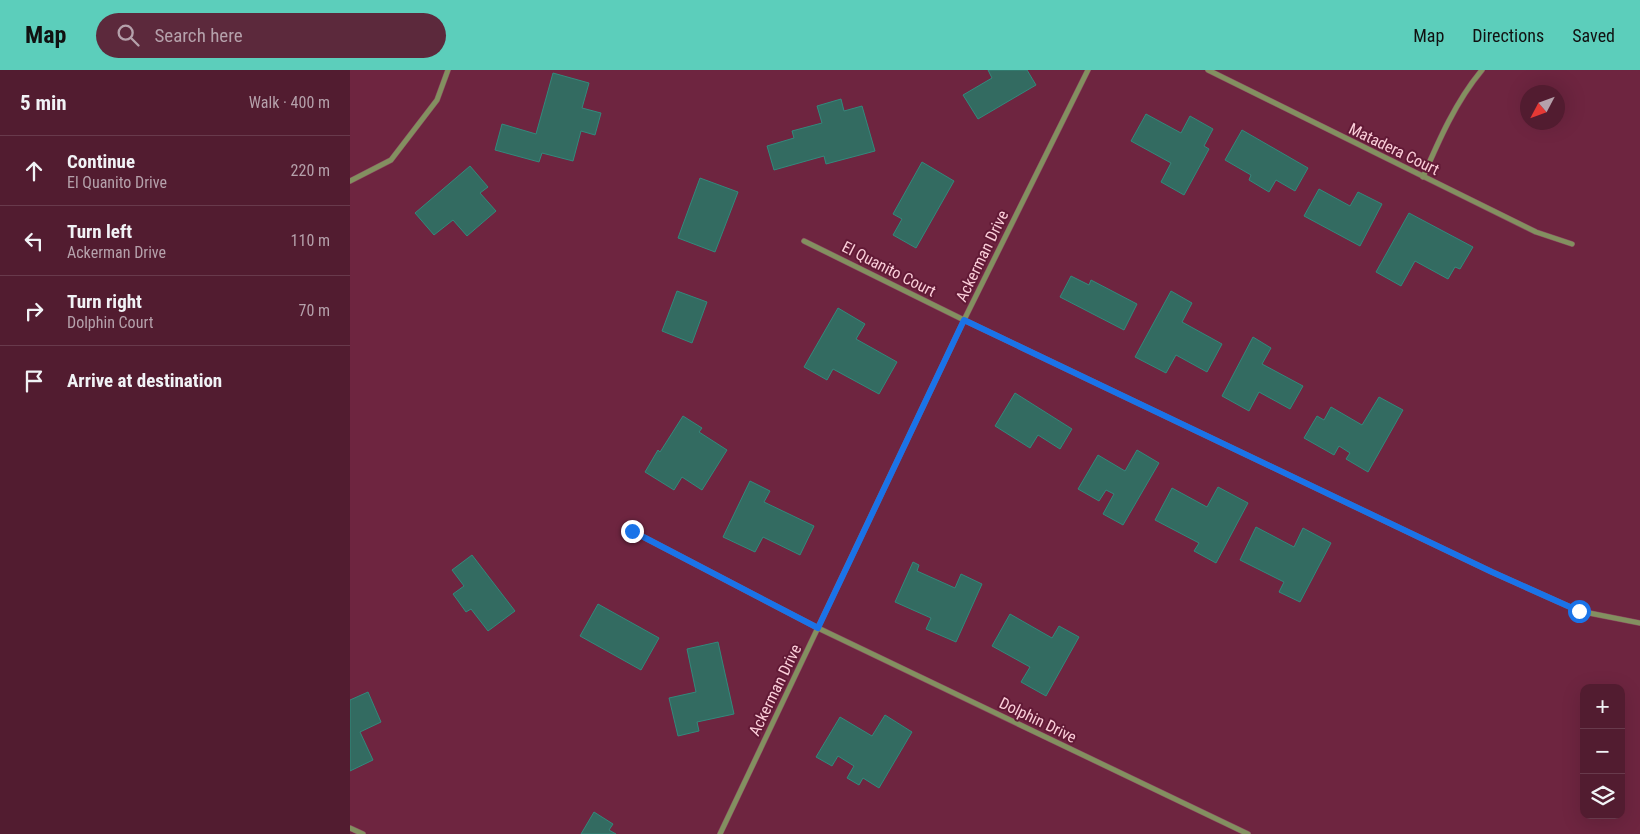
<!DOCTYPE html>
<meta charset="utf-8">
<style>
:root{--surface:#521c30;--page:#5c293c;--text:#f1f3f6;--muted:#b5a1ab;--line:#683a4c;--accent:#5ccebb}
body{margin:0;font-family:"Roboto Condensed",sans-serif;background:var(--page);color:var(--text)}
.controls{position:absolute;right:15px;bottom:15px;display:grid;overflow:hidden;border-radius:10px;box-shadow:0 5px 20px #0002}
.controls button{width:45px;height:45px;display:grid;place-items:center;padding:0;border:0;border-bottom:1px solid var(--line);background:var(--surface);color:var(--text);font:25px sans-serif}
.compass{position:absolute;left:1170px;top:15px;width:45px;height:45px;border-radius:50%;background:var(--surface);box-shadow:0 5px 20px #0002;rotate:229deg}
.stop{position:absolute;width:15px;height:15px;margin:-11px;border:4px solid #1a73e8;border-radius:50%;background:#fff}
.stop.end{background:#1a73e8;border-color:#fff;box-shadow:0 1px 5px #0008}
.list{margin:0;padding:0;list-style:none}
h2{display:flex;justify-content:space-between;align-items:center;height:65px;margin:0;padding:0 20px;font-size:21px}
h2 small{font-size:16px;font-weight:400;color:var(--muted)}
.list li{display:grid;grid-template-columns:32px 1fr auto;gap:15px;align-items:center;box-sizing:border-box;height:70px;padding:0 20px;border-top:1px solid var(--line)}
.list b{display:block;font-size:19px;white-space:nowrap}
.list p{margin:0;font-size:16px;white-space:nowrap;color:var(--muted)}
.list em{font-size:16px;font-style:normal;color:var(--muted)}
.icon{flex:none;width:28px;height:28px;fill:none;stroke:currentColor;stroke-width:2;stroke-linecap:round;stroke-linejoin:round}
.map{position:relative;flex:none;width:1290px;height:764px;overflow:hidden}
header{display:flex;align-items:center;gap:30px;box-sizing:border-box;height:70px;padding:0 25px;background:var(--accent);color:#111}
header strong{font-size:24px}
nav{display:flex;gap:28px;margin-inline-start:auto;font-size:18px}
.search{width:350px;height:45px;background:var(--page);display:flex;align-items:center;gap:12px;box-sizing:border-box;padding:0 18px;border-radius:28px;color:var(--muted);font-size:19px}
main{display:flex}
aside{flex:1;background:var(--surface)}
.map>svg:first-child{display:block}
.building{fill:#336b61;stroke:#33897c}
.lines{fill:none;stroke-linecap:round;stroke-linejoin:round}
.street-casing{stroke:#8a475f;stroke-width:6}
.street{stroke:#839060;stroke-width:5}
.route{stroke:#1a73e8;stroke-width:6}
.labels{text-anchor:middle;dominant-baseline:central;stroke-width:4;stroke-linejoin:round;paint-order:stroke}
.street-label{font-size:16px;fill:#fbced9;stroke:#621a36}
</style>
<header>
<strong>Map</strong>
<div class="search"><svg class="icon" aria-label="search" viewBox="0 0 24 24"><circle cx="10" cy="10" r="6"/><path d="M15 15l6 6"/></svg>Search here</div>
<nav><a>Map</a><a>Directions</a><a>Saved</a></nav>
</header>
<main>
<aside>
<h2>5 min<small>Walk · 400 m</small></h2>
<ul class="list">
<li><svg class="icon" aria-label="ahead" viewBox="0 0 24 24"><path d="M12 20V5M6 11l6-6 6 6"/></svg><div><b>Continue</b><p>El Quanito Drive</p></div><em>220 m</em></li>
<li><svg class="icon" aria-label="left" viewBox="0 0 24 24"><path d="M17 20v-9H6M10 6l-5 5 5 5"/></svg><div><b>Turn left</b><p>Ackerman Drive</p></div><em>110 m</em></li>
<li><svg class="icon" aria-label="right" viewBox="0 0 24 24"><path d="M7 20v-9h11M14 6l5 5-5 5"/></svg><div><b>Turn right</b><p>Dolphin Court</p></div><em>70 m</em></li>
<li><svg class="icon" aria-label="arrive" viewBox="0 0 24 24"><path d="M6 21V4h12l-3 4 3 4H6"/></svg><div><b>Arrive at destination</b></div></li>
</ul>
</aside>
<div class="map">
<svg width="1290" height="764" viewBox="0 0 1290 764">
<rect width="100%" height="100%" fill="#6e2540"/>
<g class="building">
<path d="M638 0H677L686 15 628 49 613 25 642 8Z"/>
<path d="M203 3 239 13 232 38 251 43 245 65 231 61 223 91 192 83 189 92 145 80 152 54 186 64Z"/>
<path d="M491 29 494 41 512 36 525 81 476 94 474 86 424 100 417 76 444 68 442 61 472 53 467 36Z"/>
<path d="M796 44 831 63 840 46 863 59 854 76 859 79 834 125 811 112 821 93 781 71Z"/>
<path d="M892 60 958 98 945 121 926 110 919 122 899 110 901 105 875 90Z"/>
<path d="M572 92 604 111 566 178 543 165 552 149 543 144Z"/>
<path d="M120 96 138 117 130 123 146 141 117 166 103 150 84 165 65 143Z"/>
<path d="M350 108 388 122 365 182 328 168Z"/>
<path d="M969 119 1000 136 1008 122 1032 134 1010 176 954 146Z"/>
<path d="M1059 143 1123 177 1110 199 1105 197 1098 209 1065 191 1051 216 1026 202Z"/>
<path d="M721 206 739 215 741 210 787 234 774 260 710 227Z"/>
<path d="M327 221 357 232 342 273 312 261Z"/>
<path d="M821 221 842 233 832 252 872 274 857 302 826 285 816 303 785 287Z"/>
<path d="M488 238 515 254 506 269 547 292 529 324 483 299 477 310 454 297Z"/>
<path d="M903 267 921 278 912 294 953 316 940 339 909 322 899 341 872 326Z"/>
<path d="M665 323 722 359 710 379 688 365 680 378 645 356Z"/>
<path d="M1029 327 1053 340 1018 402 996 389 1000 383 989 376 984 385 954 368 967 346 974 350 981 337 1012 355Z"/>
<path d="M333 346 352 358 349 362 377 380 352 420 332 407 324 420 295 402 308 380 310 382Z"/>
<path d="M787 380 809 393 773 455 753 444 764 424 756 420 749 431 728 419 748 385 775 401Z"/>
<path d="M400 411 420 421 414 432 464 456 450 485 413 467 405 482 373 467Z"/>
<path d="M868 417 898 433 866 493 844 481 849 473 805 450 822 418 857 437Z"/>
<path d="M906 457 944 477 953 458 981 473 950 532 929 522 934 512 890 490Z"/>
<path d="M122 485 165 541 138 561 121 539 116 542 103 524 114 516 102 500Z"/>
<path d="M563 492 569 495 567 501 605 518 611 504 632 514 606 572 576 559 581 548 545 532Z"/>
<path d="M248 534 309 568 291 600 230 566Z"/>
<path d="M660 544 702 568 709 556 729 567 696 626 671 612 680 597 642 576Z"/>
<path d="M368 572 384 644 347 652 349 661 328 666 319 628 346 622 337 579Z"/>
<path d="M18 622 31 652 10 662 23 690 0 701V630Z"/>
<path d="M535 645 562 662 529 718 513 708 509 715 497 708 504 696 488 686 482 696 466 687 490 647 522 666Z"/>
<path d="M244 742 263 754 259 760 266 764H231Z"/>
</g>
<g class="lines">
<g class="street-casing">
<g id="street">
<path d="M858 0 1186 162 1222 174"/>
<path d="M1073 107C1089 70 1106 31 1132 0"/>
<path d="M0 111 41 90 87 30 98 0"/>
<path d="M454 171 614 250 1142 502 1229 541 1290 553"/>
<path d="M282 461 468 558 898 764"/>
<path d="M0 758 13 764"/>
<path d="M370 764 614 250 738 0"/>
</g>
</g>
<use href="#street" class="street"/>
</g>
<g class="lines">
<path class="route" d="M282 461 468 558 614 250 1142 502 1229 541"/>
</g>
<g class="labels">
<g class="street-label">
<text transform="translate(1044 79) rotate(26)">Matadera Court</text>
<text transform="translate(632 186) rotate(-64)">Ackerman Drive</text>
<text transform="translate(539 199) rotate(27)">El Quanito Court</text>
<text transform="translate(425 620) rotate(-64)">Ackerman Drive</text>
<text transform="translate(688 650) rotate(26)">Dolphin Drive</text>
</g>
</g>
</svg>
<div class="controls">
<button>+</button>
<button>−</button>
<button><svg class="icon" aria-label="layers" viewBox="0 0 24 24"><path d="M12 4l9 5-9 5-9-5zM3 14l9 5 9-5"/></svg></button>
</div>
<svg class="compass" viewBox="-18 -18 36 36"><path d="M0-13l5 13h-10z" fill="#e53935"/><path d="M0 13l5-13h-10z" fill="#b5a1ab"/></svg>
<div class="stop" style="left:1229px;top:541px"></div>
<div class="stop end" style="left:282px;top:461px"></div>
</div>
</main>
